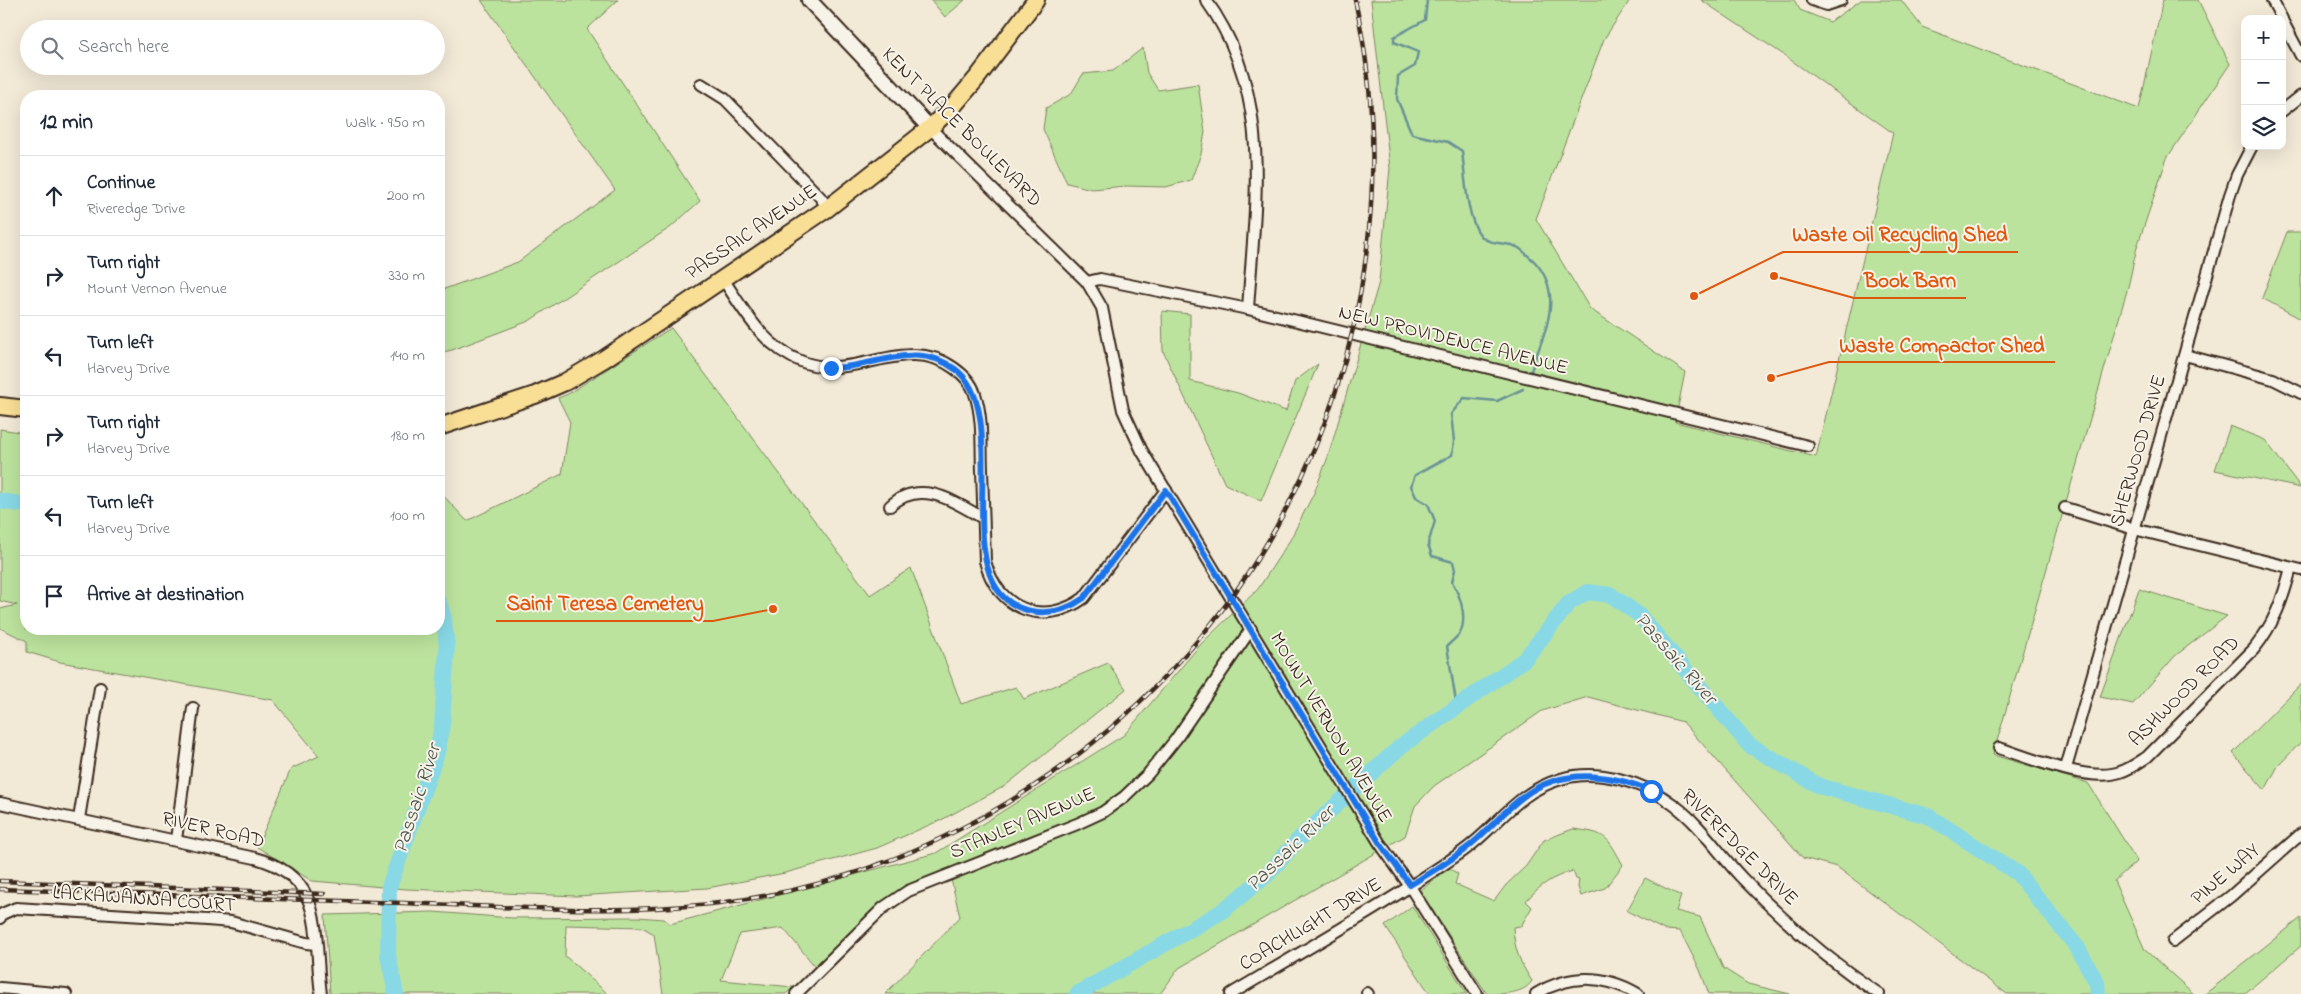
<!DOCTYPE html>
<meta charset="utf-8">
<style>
:root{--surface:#fff;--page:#f6f6f7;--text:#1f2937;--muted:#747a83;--line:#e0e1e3}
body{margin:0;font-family:"Indie Flower",sans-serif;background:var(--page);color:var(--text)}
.controls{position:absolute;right:15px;top:15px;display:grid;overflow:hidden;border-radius:10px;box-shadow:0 5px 20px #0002}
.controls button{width:45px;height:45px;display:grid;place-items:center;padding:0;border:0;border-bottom:1px solid var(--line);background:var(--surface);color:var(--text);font:25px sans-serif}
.stop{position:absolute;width:15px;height:15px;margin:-11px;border:4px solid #1a73e8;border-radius:50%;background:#fff}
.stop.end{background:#1a73e8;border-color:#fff;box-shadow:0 1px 5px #0008}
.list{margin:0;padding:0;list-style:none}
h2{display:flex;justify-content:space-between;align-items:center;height:65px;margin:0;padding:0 20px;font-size:21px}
h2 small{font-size:16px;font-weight:400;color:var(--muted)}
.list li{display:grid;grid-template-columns:32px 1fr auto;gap:15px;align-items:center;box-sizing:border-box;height:80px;padding:0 20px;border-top:1px solid var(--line)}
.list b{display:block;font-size:19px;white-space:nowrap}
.list p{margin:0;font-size:16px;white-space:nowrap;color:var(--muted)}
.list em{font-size:16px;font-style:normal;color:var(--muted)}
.icon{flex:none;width:28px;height:28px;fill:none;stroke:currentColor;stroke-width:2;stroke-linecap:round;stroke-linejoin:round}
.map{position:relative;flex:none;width:2301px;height:994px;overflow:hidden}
.search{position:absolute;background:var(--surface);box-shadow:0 5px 20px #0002;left:20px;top:20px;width:425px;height:55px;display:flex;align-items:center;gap:12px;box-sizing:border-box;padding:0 18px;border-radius:28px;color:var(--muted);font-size:19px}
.panel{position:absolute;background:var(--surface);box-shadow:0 5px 20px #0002;left:20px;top:90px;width:425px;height:545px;border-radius:20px}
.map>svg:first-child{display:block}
.green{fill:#bce39e;stroke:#7c865e}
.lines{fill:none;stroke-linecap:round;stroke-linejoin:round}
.stream{stroke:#6a9296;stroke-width:2.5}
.river{stroke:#89d8e6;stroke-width:16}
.street-casing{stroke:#3b2a1e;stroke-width:14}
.secondary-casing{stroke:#3b2a1e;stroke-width:18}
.primary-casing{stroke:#3b2a1e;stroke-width:20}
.street{stroke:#f7f3e8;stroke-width:10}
.secondary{stroke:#f7f3e8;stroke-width:14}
.primary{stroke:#f9df96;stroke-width:16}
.rail-casing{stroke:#3b2a1e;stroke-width:4.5}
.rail{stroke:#f7f3e8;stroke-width:2.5;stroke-dasharray:8;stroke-linecap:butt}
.route{stroke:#1a73e8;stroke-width:6}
.labels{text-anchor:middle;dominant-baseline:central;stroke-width:4;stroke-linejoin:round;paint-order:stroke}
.street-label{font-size:20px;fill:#3b2a1e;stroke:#f7f3e8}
.water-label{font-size:21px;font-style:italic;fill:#4e5650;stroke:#f7f3e8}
.leader{fill:none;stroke:#df570d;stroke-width:2}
.callout-dot{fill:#df570d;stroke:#f7f3e8;stroke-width:2}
.callout-label{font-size:21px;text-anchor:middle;font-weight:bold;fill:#df570d;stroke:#f7f3e8;stroke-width:4;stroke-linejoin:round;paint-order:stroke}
</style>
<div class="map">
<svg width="2301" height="994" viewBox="0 0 2301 994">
<rect width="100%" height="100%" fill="#f2e9d7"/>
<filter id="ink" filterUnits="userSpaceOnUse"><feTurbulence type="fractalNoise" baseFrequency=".02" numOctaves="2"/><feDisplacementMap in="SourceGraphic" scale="10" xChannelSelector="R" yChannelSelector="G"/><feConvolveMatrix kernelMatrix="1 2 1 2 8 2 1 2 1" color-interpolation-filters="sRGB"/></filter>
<g filter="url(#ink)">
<g class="green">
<path d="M481 0H565L566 2 569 0H618L587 29 700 201 671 227 529 321 452 350 439 353V291L518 262 615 190Z"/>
<path d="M931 0H965L945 17Z"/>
<path d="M1371 0H1630L1604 39 1536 219 1590 309 1685 372 1675 422 1816 457 1893 133 1781 53 1701 0H1794L1800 10 1830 22 1861 0H1901L1922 27 2139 109 2163 0H2198L2230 64 2167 158 2137 247 2128 287 1993 755 2088 783 2137 861 2114 881 2145 950 2194 994H2007L1837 867 1803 858 1683 722 1588 697 1542 711 1434 786 1415 806 1405 836 1179 968 1160 994H885L960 917 949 871 892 898 819 971 783 928 740 934 721 980 793 987 786 994H663L654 934 642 927 566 925 565 956 608 994H330L325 915 433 912 512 918 637 917 664 919 670 924 936 853 1124 735 1201 644 1258 589 1290 540 1314 493 1328 457 1379 282 1390 168Z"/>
<path d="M1143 48 1147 73 1158 90 1198 84 1205 132 1201 154 1191 180 1166 187 1126 186 1092 189 1067 183 1043 129 1046 108 1071 94 1083 74 1113 71Z"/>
<path d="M2287 232H2301V319L2262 298Z"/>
<path d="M1162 311 1190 314V381L1238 393 1286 411 1295 381 1318 364 1261 501 1225 484 1163 351Z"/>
<path d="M671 328 870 595 911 568 961 704 1016 687 1024 699 1108 663 1126 689 1005 786 943 819 877 848 785 873 707 888 576 896 406 889 312 881 257 847 291 769 319 756 273 700 60 662 27 652V641L0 628V609L17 605 0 601V429L26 433V629H439V491L467 521 562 474 570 422 558 398 568 394Z"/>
<path d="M2230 426 2265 440 2301 488 2215 470Z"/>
<path d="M2139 589 2227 616 2175 656 2133 704 2100 697Z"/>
<path d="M2301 684V742L2278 766 2265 790 2233 753Z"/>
<path d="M1573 829C1607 833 1607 836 1623 865L1605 888 1581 896 1578 887 1579 880 1576 879 1573 871C1552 877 1540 885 1526 901L1532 907 1521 926 1513 927C1514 949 1520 963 1532 981 1524 994 1503 994 1487 994L1420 891 1449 868 1458 874 1455 884 1494 901 1506 885 1526 866 1544 840Z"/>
<path d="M1645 878 1681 896 1676 911 1700 917 1723 968 1748 984 1790 994H1709L1700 970 1680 931 1664 930 1627 911Z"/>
<path d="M1412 906 1467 994H1430L1385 926Z"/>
<path d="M2301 918V946L2244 994H2205Z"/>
</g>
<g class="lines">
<g class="stream">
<path d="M1427 0 1425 20 1394 37V42L1418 52 1415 66 1398 76 1397 99 1412 134 1448 142 1462 151C1465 173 1466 219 1481 236 1489 245 1506 242 1517 247 1524 251 1528 256 1534 261 1566 295 1543 334 1531 371"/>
<path d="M1457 708 1447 646C1451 642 1459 636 1461 631 1467 616 1460 595 1452 582L1455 570 1453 562 1432 556 1428 544 1435 521 1428 504 1416 497 1411 486 1415 475 1452 455 1454 441 1451 414 1464 398 1497 401 1523 389"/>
</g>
<g class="river">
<path d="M0 501 26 505"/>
<path d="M396 994 388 955 389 887 437 753 442 725 447 648 444 619 439 602"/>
<path d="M1077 994 1221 912 1267 875 1299 839 1400 747 1525 659 1569 603 1587 592 1611 595 1639 615 1749 745 1819 786 1928 816 2017 873 2077 947 2097 983 2098 994"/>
</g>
<g class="street-casing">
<g id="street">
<path d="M1206 0C1274 94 1255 201 1248 309"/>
<path d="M1812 0 1826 5 1841 0"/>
<path d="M2272 0 2282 19"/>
<path d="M2282 20 2301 56"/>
<path d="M701 84 725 99 820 197 828 208"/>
<path d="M2282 111 2301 96"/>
<path d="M930 128 1087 282 1102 308 1123 410 1142 451 1379 842 1409 885 1477 994"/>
<path d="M723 279C745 312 764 348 803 362 857 382 905 333 954 368 964 375 972 383 975 394 983 418 981 445 982 470 983 500 984 530 985 561 997 609 1043 628 1084 598L1166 490"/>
<path d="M1087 282 1100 279 1248 309 1808 446"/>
<path d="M2185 355 2273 379 2301 393"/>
<path d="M890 506C920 478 953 501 983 518"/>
<path d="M2065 508 2134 529 2301 570"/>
<path d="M1999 748C2030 758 2089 783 2120 772 2130 769 2138 763 2147 757L2254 649C2274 624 2283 599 2291 568"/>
<path d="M2066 768 2230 195 2237 175 2252 146"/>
<path d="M0 803 255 858C327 877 313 935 321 994"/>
<path d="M79 819 100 688"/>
<path d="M176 840 193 708"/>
<path d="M0 918 2 914 16 908 207 920 231 922 306 943 316 944"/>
<path d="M2173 941 2231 896 2301 834"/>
<path d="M0 988 66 994"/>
<path d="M1367 993 1368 994"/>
<path d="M796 994 883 908 908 891 1077 824 1103 812 1124 797 1148 774 1176 739 1251 629"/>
<path d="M1231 994C1308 948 1388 903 1462 852 1499 826 1514 793 1561 779 1598 768 1644 782 1674 805 1701 825 1719 854 1742 878 1783 921 1829 961 1879 994"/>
<path d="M1536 994C1569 974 1604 974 1638 994"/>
</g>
</g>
<g class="secondary-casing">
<path id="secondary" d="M809 0 930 128"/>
</g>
<g class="primary-casing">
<g id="primary">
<path d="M0 406 26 409"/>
<path d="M439 427 535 395 565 382 604 359 828 208 930 128 954 105 977 78 1036 0"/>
</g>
</g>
<use href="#street" class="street"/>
<use href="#secondary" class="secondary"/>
<use href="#primary" class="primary"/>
<g class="rail-casing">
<g id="rail">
<path d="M0 881 324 894"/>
<path d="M0 889C135 894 269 899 404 903 509 907 614 915 719 903 958 874 1176 721 1287 507 1368 353 1393 170 1355 0"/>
</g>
</g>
<use href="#rail" class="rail"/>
</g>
</g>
<g class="lines" filter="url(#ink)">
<path class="route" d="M831 368C875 368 915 339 955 369 1019 415 938 593 1031 611 1050 615 1067 610 1084 598L1166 490 1379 842 1410 885C1428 874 1447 863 1464 850 1486 834 1502 812 1524 796 1561 768 1610 773 1651 791"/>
</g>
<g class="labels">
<g class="street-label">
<text transform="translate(961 128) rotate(45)">KENT PLACE BOULEVARD</text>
<text transform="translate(752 233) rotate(-34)">PASSAIC AVENUE</text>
<text transform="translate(1453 341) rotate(14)">NEW PROVIDENCE AVENUE</text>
<text transform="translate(2139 451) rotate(-74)">SHERWOOD DRIVE</text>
<text transform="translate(2185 692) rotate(-45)">ASHWOOD ROAD</text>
<text transform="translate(1330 728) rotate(59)">MOUNT VERNON AVENUE</text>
<text transform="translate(1023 824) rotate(-23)">STANLEY AVENUE</text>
<text transform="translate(213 831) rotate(13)">RIVER ROAD</text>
<text transform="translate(1739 848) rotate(45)">RIVEREDGE DRIVE</text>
<text transform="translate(2226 875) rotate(-40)">PINE WAY</text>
<text transform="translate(144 900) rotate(4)">LACKAWANNA COURT</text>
<text transform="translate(1311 925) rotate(-31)">COACHLIGHT DRIVE</text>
</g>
<g class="water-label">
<text transform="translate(1675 659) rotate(49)">Passaic River</text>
<text transform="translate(418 799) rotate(-72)">Passaic River</text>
<text transform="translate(1291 849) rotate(-44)">Passaic River</text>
</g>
</g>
<path class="leader" d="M1694 296L1783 252H2018M1774 276L1854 298H1966M1771 378L1829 362H2055M773 609L713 621H496"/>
<g class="callout-dot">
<circle cx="1694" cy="296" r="5"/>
<circle cx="1774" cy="276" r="5"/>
<circle cx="1771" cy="378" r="5"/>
<circle cx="773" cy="609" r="5"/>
</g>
<g class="callout-label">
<text x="1900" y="241">Waste Oil Recycling Shed</text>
<text x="1910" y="287">Book Barn</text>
<text x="1942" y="352">Waste Compactor Shed</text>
<text x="605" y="610">Saint Teresa Cemetery</text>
</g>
</svg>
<div class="controls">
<button>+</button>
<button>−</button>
<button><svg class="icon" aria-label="layers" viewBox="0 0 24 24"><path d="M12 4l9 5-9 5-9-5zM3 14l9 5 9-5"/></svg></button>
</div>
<div class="stop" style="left:1651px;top:791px"></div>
<div class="stop end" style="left:831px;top:368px"></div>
<div class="search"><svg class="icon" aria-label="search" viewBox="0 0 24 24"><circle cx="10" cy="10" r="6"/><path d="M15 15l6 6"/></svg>Search here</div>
<section class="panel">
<h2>12 min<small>Walk · 950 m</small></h2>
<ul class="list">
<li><svg class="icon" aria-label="ahead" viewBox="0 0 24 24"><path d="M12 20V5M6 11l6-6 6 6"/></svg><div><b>Continue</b><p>Riveredge Drive</p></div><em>200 m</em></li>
<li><svg class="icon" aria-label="right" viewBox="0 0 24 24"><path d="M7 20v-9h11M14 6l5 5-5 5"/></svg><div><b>Turn right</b><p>Mount Vernon Avenue</p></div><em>330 m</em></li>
<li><svg class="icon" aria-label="left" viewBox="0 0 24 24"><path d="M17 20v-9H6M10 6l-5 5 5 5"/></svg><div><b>Turn left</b><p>Harvey Drive</p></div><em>140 m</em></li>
<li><svg class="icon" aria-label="right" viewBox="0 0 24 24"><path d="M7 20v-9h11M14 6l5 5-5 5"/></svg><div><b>Turn right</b><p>Harvey Drive</p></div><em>180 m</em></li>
<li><svg class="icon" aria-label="left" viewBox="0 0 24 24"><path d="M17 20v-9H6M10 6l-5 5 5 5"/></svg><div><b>Turn left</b><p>Harvey Drive</p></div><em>100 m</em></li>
<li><svg class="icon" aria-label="arrive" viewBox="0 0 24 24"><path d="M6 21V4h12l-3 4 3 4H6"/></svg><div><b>Arrive at destination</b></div></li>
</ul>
</section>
</div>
